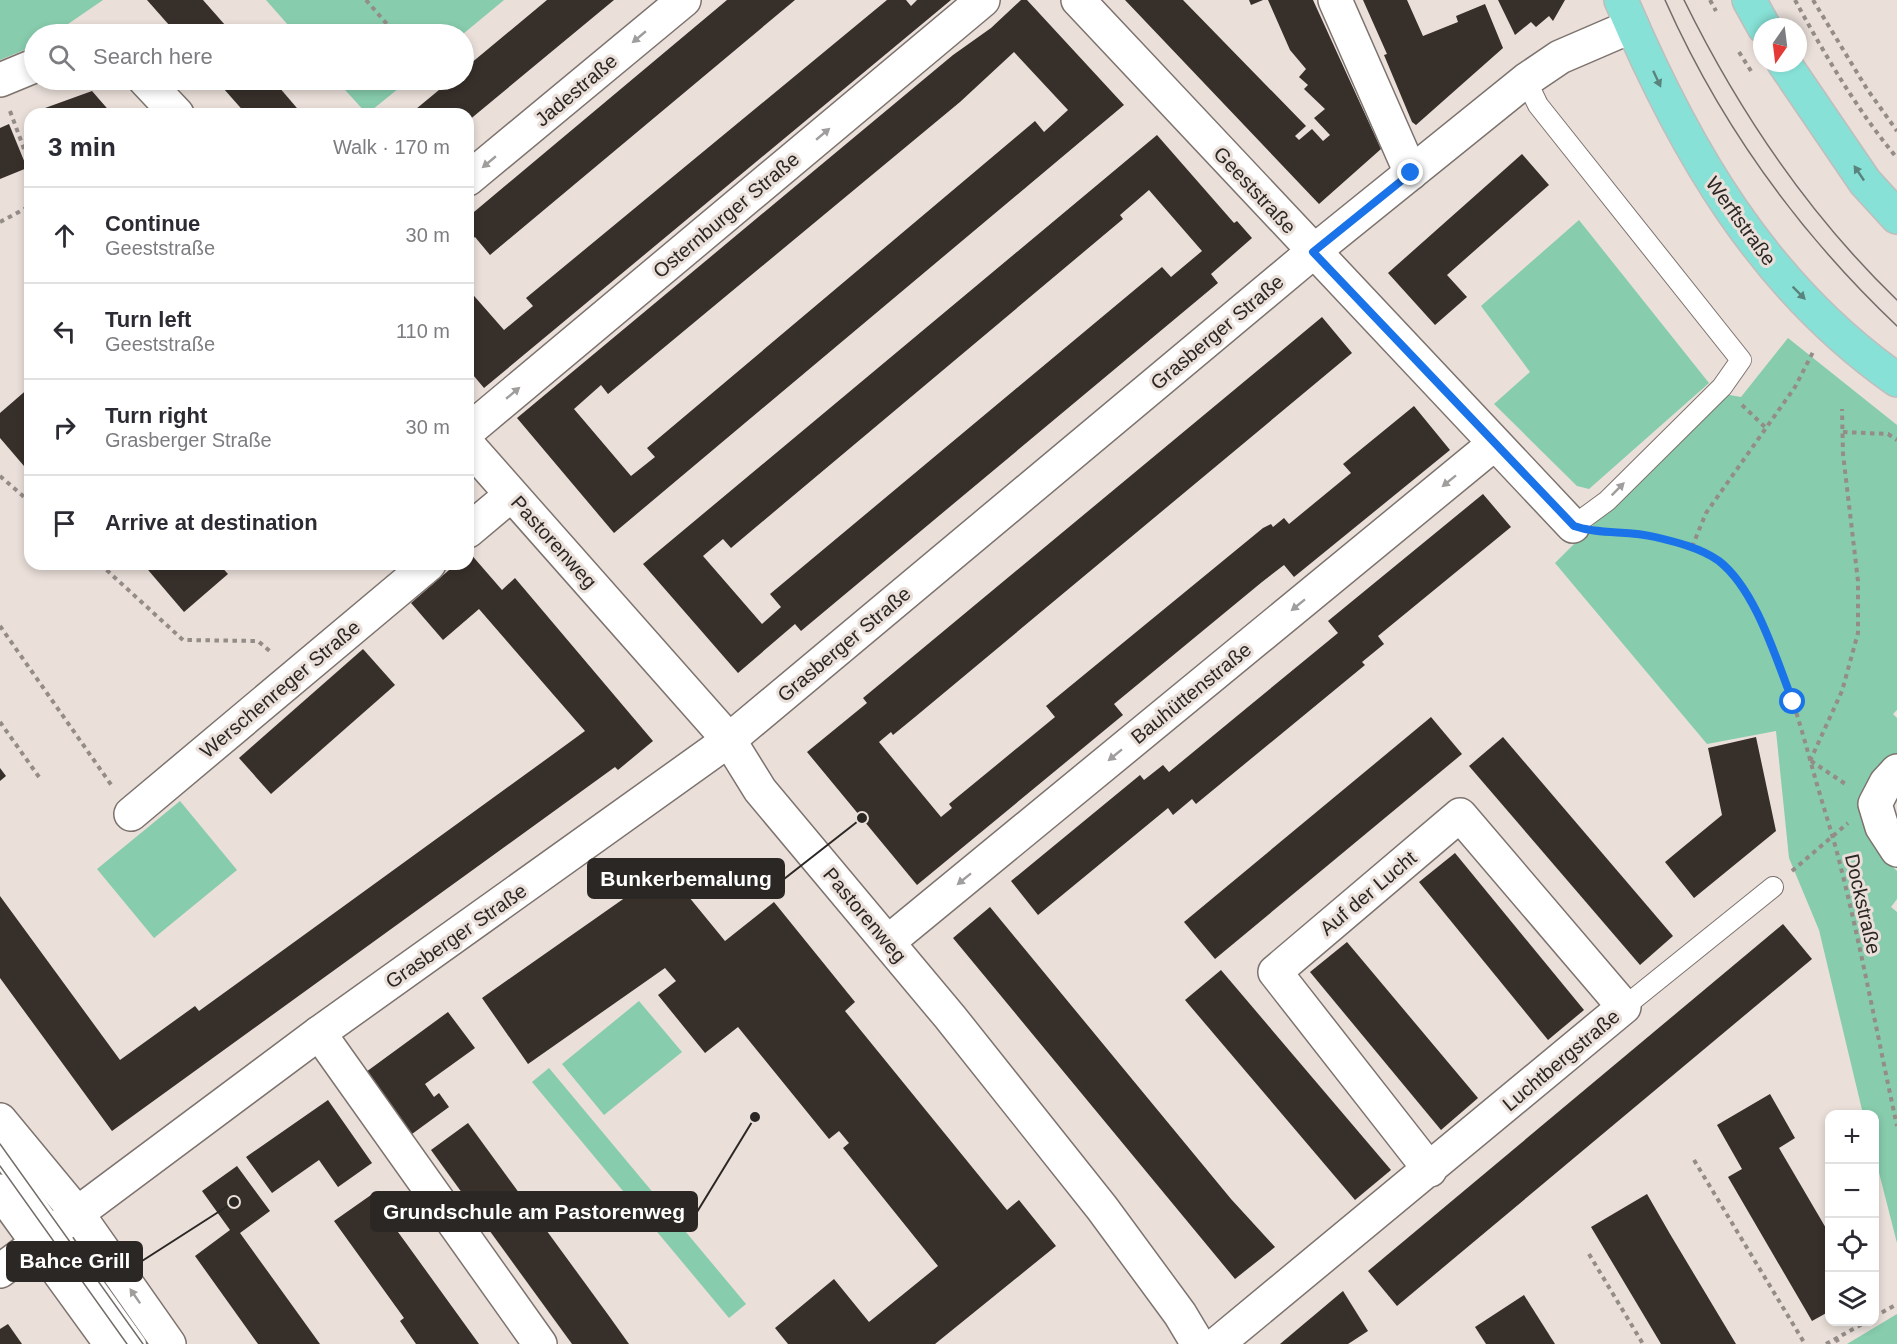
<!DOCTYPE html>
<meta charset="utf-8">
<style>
:root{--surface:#fff;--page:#f2f2f3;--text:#2b2b33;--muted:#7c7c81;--line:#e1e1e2}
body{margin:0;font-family:Arial,sans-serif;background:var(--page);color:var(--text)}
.controls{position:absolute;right:18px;bottom:18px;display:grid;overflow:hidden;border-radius:12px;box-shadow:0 3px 9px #0003}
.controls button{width:54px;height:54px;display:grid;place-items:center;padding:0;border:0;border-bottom:2px solid var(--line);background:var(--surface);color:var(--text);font:30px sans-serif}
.compass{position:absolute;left:1753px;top:18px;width:54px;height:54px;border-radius:50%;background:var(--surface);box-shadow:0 3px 9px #0003;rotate:194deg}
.stop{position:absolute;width:18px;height:18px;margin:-14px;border:4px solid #1a73e8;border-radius:50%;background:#fff}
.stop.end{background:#1a73e8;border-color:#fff;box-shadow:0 2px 6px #0008}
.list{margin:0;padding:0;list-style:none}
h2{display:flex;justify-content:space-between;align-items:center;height:78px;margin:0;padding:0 24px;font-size:26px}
h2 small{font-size:20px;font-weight:400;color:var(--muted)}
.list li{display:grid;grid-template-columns:39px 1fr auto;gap:18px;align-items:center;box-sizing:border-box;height:96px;padding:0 24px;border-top:2px solid var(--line)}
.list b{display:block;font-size:22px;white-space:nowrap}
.list p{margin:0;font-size:20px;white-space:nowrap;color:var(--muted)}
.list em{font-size:20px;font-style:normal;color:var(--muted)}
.icon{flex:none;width:33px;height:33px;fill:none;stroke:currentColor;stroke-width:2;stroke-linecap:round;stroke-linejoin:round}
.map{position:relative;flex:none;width:1897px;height:1344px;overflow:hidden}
.search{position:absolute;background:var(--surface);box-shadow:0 3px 9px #0003;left:24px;top:24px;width:450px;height:66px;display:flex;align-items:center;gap:15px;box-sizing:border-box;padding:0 21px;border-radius:33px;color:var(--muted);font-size:22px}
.panel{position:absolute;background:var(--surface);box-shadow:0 3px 9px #0003;left:24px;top:108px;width:450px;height:462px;border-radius:18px}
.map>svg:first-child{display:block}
.green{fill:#87ccad}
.building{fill:#372f2a;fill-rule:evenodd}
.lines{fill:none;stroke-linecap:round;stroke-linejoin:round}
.service-casing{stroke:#7d736e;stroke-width:22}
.minor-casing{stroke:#7d736e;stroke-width:36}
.secondary-casing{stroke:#7d736e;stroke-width:36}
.primary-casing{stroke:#bfbebd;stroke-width:36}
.path{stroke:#948c87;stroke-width:4;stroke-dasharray:4.5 4.5;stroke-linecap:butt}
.service{stroke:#fff;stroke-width:20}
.minor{stroke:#fff;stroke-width:33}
.secondary{stroke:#fff;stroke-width:33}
.primary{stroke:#87e1d6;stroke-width:33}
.tram{stroke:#736c68;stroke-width:1.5}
.oneway{fill:#a09e9c}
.oneway2{fill:#59847d}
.route{stroke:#1a73e8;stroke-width:8}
.labels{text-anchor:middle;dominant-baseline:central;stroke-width:6;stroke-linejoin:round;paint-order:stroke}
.street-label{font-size:20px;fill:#2b2724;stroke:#eadfd9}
.leader{fill:none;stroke:#2b2724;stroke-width:2}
.callout-dot{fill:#2b2724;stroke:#eadfd9;stroke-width:2}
.callout{fill:#2b2724;stroke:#2b2724;stroke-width:2}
.callout-label{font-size:21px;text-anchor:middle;font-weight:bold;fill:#fff}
</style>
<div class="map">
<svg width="1897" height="1344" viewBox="0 0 1897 1344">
<rect width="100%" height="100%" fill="#eadfd9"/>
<g class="green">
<path d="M0 0H103L68 24 71 31 63 34H34V46L0 60Z"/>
<path d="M266 0H504L463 34H296Z"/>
<path d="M336 80H409L367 114Z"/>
<path d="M1579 220 1709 383 1589 489 1577 486 1494 404 1530 372 1481 306Z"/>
<path d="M1788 338 1897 425V710L1893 714 1897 718V762L1884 858 1897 871V899L1891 907 1897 912V1243L1875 1157 1874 1114H1863L1819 930 1789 858 1776 731 1707 744 1555 563 1724 394 1741 397Z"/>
<path d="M180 801 237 870 154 938 97 869Z"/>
<path d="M639 1001 682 1052 604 1115 562 1064Z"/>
<path d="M549 1068 746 1304 729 1318 532 1082Z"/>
<path d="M1897 1314V1344H1847Z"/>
</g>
<g class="building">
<path d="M147 0H203L233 34H177Z"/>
<path d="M547 0H614L468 121V114H410L451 80H464V69Z"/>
<path d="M727 0H795L490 255 475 237 468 242V217Z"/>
<path d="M887 0H906L911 6 917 0H951L484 388 468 369V289L504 330 533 306 526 298Z"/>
<path d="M1021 0H1027L1124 105 614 533 517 418 953 55 991 28ZM1014 52 1068 110 1044 132 1035 121 1016 137 647 448 655 457 631 476 574 409 601 385 608 394 960 102Z"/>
<path d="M1125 0H1183L1306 126 1295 136 1299 140 1312 129 1323 141 1330 135 1314 118 1325 109 1304 89 1308 85 1299 77 1306 69 1290 50 1268 0H1313L1381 149 1319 204Z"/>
<path d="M1249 0H1263L1251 5Z"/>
<path d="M1363 0H1407L1423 36 1458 22 1456 16 1485 4 1503 48 1416 125 1412 122 1384 55 1387 54Z"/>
<path d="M1498 0H1565L1553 21 1549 16 1536 27 1531 22 1515 35Z"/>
<path d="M216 80H273L302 114H246Z"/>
<path d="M92 91 112 114 34 112Z"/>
<path d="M9 124 27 168 0 179V128Z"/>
<path d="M1157 135 1234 223 1237 221 1252 238 1211 274 1218 283 801 631 795 624 738 673 643 564ZM1149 190 1202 251 1171 277 1162 267 770 594 781 607 762 624 703 556 723 539 731 548 1123 219 1120 215Z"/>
<path d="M1522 154 1549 185 1447 275 1467 297 1435 325 1388 273Z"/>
<path d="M1322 317 1352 353 915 717 893 735 891 732 879 742 941 817 952 808 949 804 1055 717 1046 706 1263 528 1271 524 1273 527 1284 518 1289 524 1351 473 1343 464 1414 406 1450 450 1294 577 1284 565 1262 582 1114 704 1123 715 917 885 807 752 867 703 863 698Z"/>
<path d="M30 387V473L0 438V413Z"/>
<path d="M1483 494 1511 527 1378 636 1384 644 1362 662 1365 665 1196 804 1192 799 1173 815 1168 808 1038 915 1011 881 1140 775 1144 780 1163 765 1169 772 1254 702 1338 633 1328 621Z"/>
<path d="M469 552 502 590 515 578 653 741 618 770 615 767 112 1131 0 978V896L120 1060 195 1006 199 1011 548 758 585 731 479 609 443 640 411 603 456 564H468Z"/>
<path d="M143 564H219L228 574 184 612Z"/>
<path d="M363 649 395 685 271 794 239 758Z"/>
<path d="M1431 717 1462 754 1215 959 1184 922Z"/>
<path d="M1503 737 1673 936 1640 965 1469 766Z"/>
<path d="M1756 737 1776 831 1694 898 1665 862 1722 815 1708 748Z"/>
<path d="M0 768 6 776 0 781Z"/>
<path d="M1455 853 1584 1010 1548 1040 1419 882Z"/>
<path d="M666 869 725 941 774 902 855 1002 845 1011 1007 1210 1019 1200 1056 1246 935 1344H788L775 1328 834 1279 869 1322 938 1266 843 1148 849 1143 839 1131 829 1139 738 1027 705 1053 658 995 676 981 665 968 528 1064 482 998Z"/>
<path d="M990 907 1231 1199 1275 1247 1235 1279 953 938Z"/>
<path d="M1783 924 1812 959 1397 1306 1368 1271Z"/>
<path d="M1347 942 1478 1098 1441 1130 1310 972Z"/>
<path d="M1221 970 1391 1170 1355 1200 1185 1000Z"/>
<path d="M448 1012 475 1048 425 1084 434 1097 439 1093 449 1107 412 1134 366 1072Z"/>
<path d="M1770 1094 1795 1138 1779 1148 1830 1235V1311L1812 1321 1728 1177 1742 1169 1717 1125Z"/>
<path d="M328 1100 372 1163 338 1187 319 1160 272 1193 246 1157Z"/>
<path d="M468 1123 609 1316 629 1344H572L465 1197 431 1150Z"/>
<path d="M237 1166 270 1211 240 1233 320 1344H258L195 1256 230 1230 202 1191Z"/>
<path d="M1647 1194 1670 1234 1736 1344H1661L1615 1267 1591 1227Z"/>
<path d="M371 1195 406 1243 479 1344H416L400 1321 404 1318 334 1221Z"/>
<path d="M1343 1291 1368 1331 1348 1344H1280Z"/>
<path d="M1524 1295 1555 1344H1486L1475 1327Z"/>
<path d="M8 1324 22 1344H0V1329Z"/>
</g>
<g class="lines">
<g class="service-casing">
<g id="service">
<path d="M1526 80 1538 105 1741 360 1722 387 1607 501 1573 526"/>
<path d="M1624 1007 1773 887"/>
<path d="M0 1154 136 1344"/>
</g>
</g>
<g class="minor-casing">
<g id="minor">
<path d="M1078 0 1573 526"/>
<path d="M1335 0 1411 173"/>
<path d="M0 80 34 66"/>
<path d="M145 80 177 114"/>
<path d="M468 179 684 0"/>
<path d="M468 431 983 0"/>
<path d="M468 445 729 740 760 790 950 1017 1102 1208 1180 1314 1198 1344"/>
<path d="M468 531 511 495"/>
<path d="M1897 771 1886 783 1875 804 1882 827 1897 850"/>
<path d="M131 814 429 564"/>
<path d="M888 942 1494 444"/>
<path d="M319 1033 540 1344"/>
<path d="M0 1271 319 1033 729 740 1313 252 1526 80 1560 57 1632 26"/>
<path d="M1217 1344 1624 1007 1460 815 1275 972 1430 1170"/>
</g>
</g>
<g class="secondary-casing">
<g id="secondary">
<path d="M0 1120 77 1213 169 1344"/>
<path d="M0 1191 111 1344"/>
</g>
</g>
<g class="primary-casing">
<g id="primary">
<path d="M1621 0C1684 149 1762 285 1897 380"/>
<path d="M1749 0 1764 27"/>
<path d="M1784 63 1865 182 1897 217"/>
</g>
</g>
<g class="path">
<path d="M366 0 393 31"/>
<path d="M1710 0 1716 11"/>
<path d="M1795 0C1825 55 1857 110 1897 158"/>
<path d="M1813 0 1867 89 1897 131"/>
<path d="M1739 52 1751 71"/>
<path d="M10 111 30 165"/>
<path d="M0 222 30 206"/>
<path d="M1742 405 1766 428"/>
<path d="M1843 432 1888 434 1897 440"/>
<path d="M0 476 30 502"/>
<path d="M1608 533C1644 535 1691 537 1720 563 1770 608 1798 717 1816 781 1824 809 1833 836 1840 864 1862 951 1878 1039 1897 1126"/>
<path d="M1692 547 1706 513 1795 387 1813 352"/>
<path d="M100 564 183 640 258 641 272 653"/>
<path d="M0 626 112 786"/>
<path d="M0 722 39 777"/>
<path d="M1810 761 1842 691 1858 633V581L1843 454 1842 409"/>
<path d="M1811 761 1847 785"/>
<path d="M1792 871 1848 823"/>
<path d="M1694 1160 1805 1344"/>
<path d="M1589 1254 1643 1344"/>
<path d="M1874 1317 1897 1304"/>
<path d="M1836 1338 1839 1344"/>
<path d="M1826 1344 1866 1322"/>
</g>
<use href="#service" class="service"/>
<use href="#minor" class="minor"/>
<use href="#secondary" class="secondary"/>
<use href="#primary" class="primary"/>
<g class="tram">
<path d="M1665 0C1720 124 1799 233 1897 326"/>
<path d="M1684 0C1739 112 1807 213 1897 300"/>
<path d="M0 1144 143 1344"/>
<path d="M0 1166 127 1344"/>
</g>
</g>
<defs><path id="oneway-solid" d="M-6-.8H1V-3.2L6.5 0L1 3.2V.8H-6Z" transform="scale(1.5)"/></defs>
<g class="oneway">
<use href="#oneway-solid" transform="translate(639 37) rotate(140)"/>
<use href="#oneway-solid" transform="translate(823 134) rotate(-40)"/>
<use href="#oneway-solid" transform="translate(489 162) rotate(140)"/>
<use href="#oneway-solid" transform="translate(513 393) rotate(-40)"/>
<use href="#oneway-solid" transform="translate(1449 481) rotate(141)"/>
<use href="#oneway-solid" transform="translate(1618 489) rotate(-45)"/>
<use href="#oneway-solid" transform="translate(1298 605) rotate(141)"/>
<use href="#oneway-solid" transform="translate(1115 755) rotate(141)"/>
<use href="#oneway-solid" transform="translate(964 879) rotate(141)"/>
<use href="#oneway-solid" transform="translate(135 1296) rotate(-125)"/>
</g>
<g class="oneway2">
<use href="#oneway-solid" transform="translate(1657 79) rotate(65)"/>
<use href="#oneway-solid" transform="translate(1859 173) rotate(-124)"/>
<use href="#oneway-solid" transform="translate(1799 293) rotate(45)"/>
</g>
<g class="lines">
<path class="route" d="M1411 173 1313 252 1574 526C1600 535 1628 530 1655 537 1676 542 1701 548 1719 561 1756 590 1776 659 1793 702"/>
</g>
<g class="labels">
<g class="street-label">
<text transform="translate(576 90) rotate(-40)">Jadestraße</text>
<text transform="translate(1255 190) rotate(47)">Geeststraße</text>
<text transform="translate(726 215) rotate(-40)">Osternburger Straße</text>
<text transform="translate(1741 221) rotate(54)">Werftstraße</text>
<text transform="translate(1217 332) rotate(-40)">Grasberger Straße</text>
<text transform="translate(554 542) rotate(48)">Pastorenweg</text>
<text transform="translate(844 644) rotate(-40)">Grasberger Straße</text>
<text transform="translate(280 689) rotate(-40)">Werschenreger Straße</text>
<text transform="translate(1191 693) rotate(-39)">Bauhüttenstraße</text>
<text transform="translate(1368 893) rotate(-40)">Auf der Lucht</text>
<text transform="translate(1863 904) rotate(77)">Dockstraße</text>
<text transform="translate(865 915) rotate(50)">Pastorenweg</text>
<text transform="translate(456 936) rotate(-35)">Grasberger Straße</text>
<text transform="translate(1561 1060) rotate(-40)">Luchtbergstraße</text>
</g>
</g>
<path class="leader" d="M862 818L784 879M755 1117L697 1212M234 1202L142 1261"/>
<g class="callout-dot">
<circle cx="862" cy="818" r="6"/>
<circle cx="755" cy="1117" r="6"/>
<circle cx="234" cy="1202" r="6"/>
</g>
<g class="callout">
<rect x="588" y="859" width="196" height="39" rx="6"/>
<rect x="371" y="1192" width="326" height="39" rx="6"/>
<rect x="7" y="1242" width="135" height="39" rx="6"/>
</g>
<g class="callout-label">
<text x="686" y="886">Bunkerbemalung</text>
<text x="534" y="1219">Grundschule am Pastorenweg</text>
<text x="75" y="1268">Bahce Grill</text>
</g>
</svg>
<div class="controls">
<button>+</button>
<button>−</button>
<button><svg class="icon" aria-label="locate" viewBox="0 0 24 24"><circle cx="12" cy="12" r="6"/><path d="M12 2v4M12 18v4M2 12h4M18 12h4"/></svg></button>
<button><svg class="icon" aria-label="layers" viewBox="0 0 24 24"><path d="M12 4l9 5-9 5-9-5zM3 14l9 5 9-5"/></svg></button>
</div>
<svg class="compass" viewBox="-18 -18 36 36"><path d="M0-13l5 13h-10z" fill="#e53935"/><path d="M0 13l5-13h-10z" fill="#7c7c81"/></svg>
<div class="stop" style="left:1793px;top:702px"></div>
<div class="stop end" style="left:1411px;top:173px"></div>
<div class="search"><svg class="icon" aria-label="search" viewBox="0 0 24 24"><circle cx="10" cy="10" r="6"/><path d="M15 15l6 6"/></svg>Search here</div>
<section class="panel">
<h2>3 min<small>Walk · 170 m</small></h2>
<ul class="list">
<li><svg class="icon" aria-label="ahead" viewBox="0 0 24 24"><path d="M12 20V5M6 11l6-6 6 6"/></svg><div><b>Continue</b><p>Geeststraße</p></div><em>30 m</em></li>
<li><svg class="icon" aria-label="left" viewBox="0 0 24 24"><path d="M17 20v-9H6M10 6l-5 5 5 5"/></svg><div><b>Turn left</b><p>Geeststraße</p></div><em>110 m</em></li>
<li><svg class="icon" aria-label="right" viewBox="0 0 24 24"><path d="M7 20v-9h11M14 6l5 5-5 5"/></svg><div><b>Turn right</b><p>Grasberger Straße</p></div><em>30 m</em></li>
<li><svg class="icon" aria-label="arrive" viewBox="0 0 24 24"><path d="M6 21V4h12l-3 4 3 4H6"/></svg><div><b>Arrive at destination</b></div></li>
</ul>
</section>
</div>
